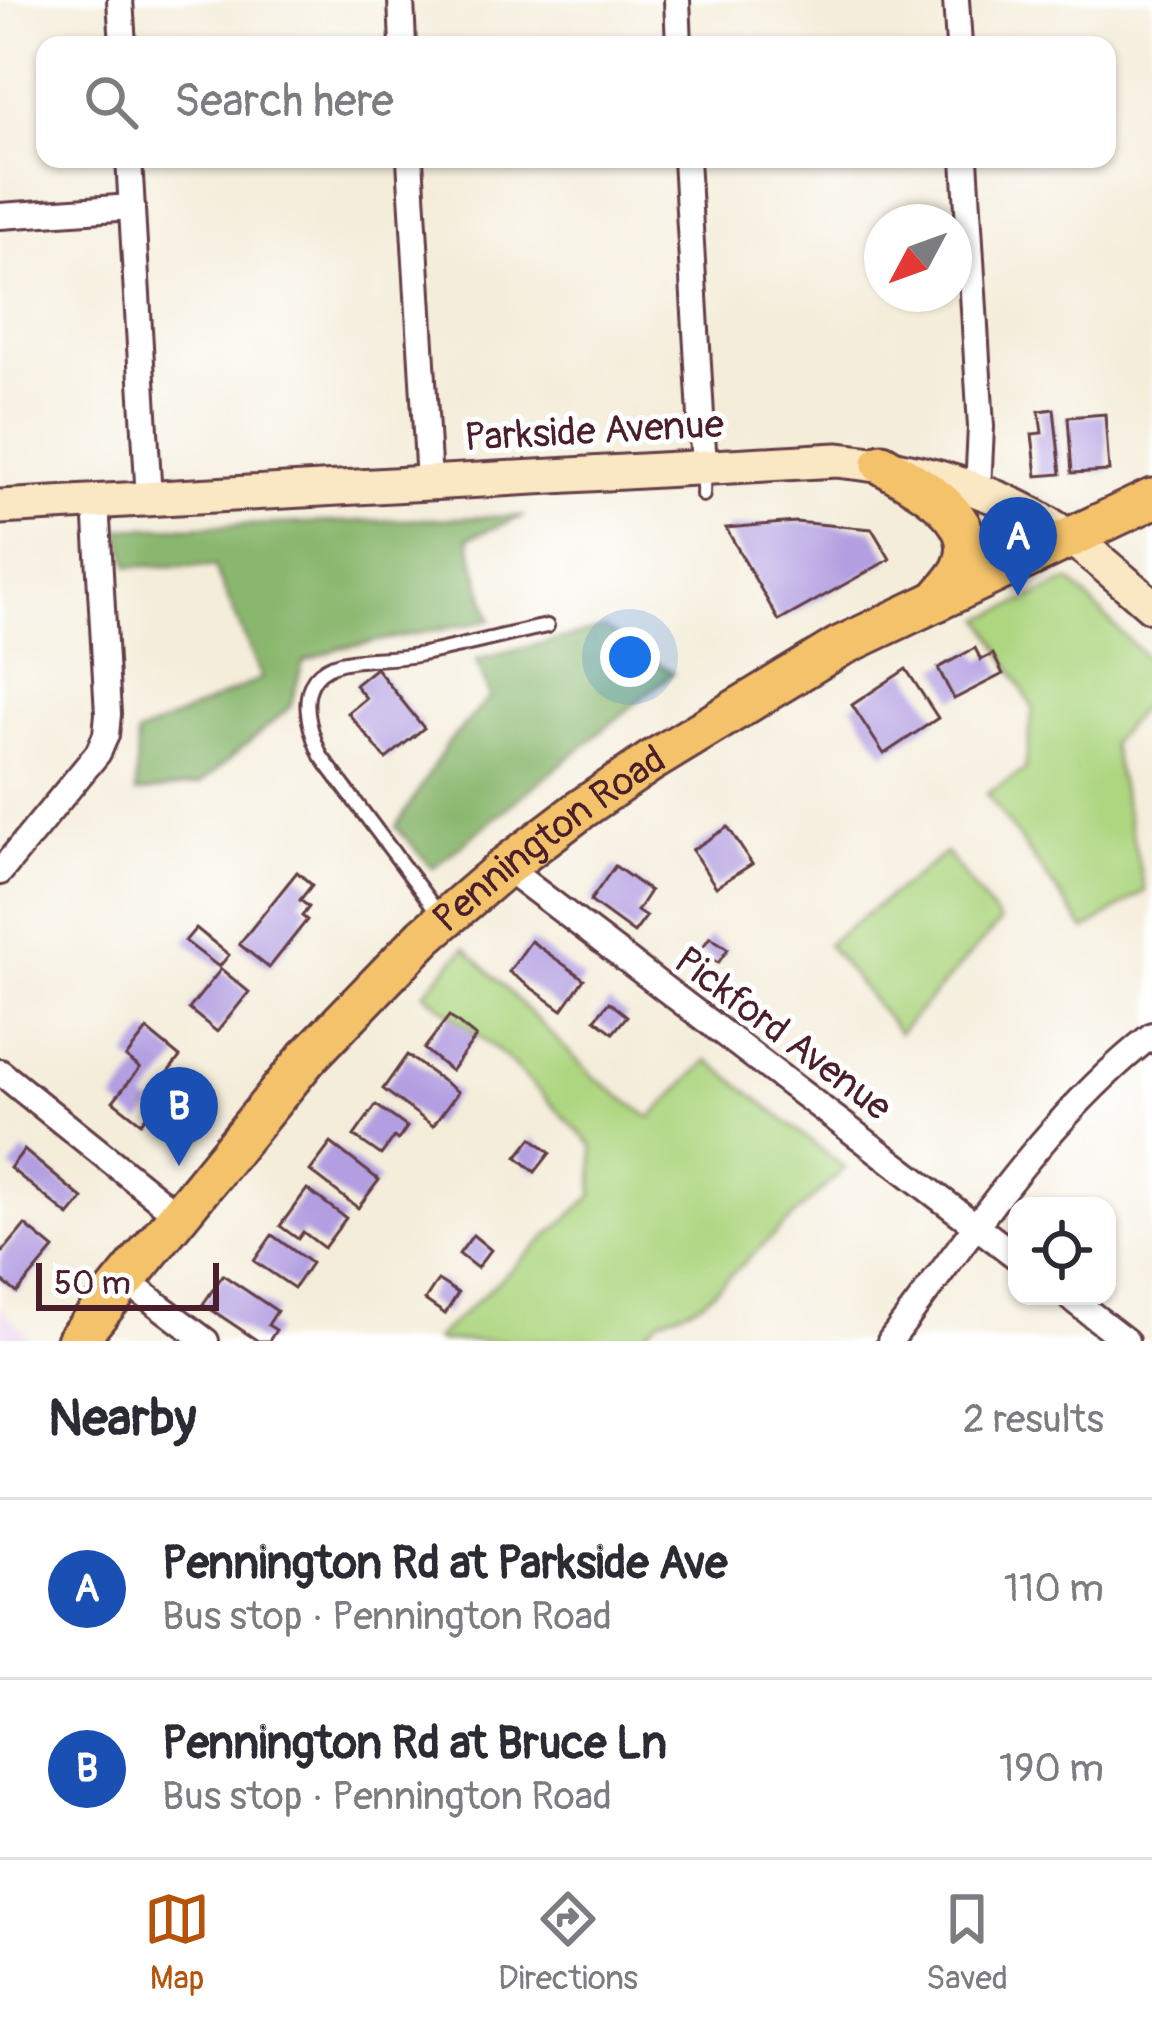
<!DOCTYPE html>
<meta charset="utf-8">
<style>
:root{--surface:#fff;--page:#f7f7f7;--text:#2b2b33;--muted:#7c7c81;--line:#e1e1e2;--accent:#b45309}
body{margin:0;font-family:Pangolin,sans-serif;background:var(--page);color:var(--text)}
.controls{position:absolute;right:36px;bottom:36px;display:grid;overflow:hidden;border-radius:24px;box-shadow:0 3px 9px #0004}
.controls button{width:108px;height:108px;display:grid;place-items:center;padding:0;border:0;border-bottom:3px solid var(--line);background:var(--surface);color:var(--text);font:60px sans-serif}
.compass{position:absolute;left:864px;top:204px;width:108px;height:108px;border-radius:50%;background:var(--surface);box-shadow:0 3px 9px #0004;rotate:229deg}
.scale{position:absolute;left:36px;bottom:30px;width:183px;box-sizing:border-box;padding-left:12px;border:6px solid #4a1f2b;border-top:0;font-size:33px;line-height:42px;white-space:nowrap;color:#4a1f2b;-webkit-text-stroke:9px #fff;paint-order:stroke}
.you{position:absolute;left:630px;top:657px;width:42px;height:42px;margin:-30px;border:9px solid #fff;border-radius:50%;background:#1a73e8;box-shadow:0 0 0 18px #1a73e833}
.badge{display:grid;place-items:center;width:78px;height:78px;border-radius:50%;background:var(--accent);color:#fff;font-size:39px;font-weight:700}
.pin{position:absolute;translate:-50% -99px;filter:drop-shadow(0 3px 6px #0008)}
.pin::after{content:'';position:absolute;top:63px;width:42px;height:36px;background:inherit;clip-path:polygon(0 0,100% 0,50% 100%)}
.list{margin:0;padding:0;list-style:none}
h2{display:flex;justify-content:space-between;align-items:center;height:156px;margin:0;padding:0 48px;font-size:51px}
h2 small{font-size:39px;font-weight:400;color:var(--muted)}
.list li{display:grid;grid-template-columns:78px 1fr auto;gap:36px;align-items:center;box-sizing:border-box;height:180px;padding:0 48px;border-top:3px solid var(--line)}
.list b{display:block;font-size:45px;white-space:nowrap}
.list p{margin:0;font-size:39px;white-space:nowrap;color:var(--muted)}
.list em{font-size:39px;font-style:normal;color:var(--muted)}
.icon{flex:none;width:66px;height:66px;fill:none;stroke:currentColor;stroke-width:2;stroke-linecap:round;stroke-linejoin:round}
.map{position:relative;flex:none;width:1152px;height:1341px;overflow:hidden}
.search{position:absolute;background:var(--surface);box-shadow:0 3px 9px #0004;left:36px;right:36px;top:36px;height:132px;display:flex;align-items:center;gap:30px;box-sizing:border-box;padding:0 42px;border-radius:24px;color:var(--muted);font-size:45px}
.sheet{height:516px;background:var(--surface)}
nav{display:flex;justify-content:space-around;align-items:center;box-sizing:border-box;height:168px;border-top:3px solid var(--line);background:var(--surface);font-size:33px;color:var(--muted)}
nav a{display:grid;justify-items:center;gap:6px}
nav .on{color:var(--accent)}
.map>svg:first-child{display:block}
.built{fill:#ead1ec}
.green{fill:#add680;stroke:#7c7a56;stroke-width:3}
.forest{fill:#8ab76e;stroke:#6a6b4c;stroke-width:3}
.building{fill:#b29ee1}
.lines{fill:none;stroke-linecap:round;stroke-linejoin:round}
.service-casing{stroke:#643e45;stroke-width:18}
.minor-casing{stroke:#643e45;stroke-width:30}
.secondary-casing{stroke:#643e45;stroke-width:39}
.primary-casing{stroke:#643e45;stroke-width:45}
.service{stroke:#fff;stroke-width:12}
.minor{stroke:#fff;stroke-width:24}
.secondary{stroke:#fae7c3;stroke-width:33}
.primary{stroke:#f3c26a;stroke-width:39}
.labels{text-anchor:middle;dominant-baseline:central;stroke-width:10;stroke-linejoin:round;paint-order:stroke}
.street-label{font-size:39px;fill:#4a1f2b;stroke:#fff}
</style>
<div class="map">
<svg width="1152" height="1341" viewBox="0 0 1152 1341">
<rect width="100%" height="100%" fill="#fff"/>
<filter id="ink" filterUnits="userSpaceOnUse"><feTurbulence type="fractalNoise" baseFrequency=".00833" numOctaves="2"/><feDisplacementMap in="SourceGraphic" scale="24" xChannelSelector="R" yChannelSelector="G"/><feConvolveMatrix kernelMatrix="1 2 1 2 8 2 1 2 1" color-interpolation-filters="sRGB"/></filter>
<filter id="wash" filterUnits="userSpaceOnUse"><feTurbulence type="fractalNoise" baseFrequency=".004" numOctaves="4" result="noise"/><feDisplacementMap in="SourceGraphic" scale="48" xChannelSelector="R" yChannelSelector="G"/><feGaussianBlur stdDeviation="2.7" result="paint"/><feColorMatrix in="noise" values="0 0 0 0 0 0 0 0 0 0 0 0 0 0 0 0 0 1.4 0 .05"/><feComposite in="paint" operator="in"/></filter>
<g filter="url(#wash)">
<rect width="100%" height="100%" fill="#f4edda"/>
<path class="built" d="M0 1307 29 1337 26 1341H0Z"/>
<g class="green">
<path d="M1070 581 1152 664V695L1111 743 1145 891 1085 930 987 794 1025 770 1033 708 983 619Z"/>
<path d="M946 853 1000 922 899 1033 827 944Z"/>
<path d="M465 948 595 1078 651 1118 708 1060 845 1168 702 1302 660 1319 636 1341H437L435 1339 593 1195V1146L503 1055 424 993Z"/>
</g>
<g class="forest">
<path d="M524 516 468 538 491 620 339 648 303 662 290 707 200 784 136 793 137 735 262 678 214 566H129L120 529Z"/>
<path d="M604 628 673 673 433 868 396 827 448 743 490 697 476 660Z"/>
</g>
<g id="blocks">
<g class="building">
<path d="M1054 409 1061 474 1037 476 1032 434 1042 433 1039 411Z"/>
<path d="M1105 414 1109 471 1072 473 1068 417Z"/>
<path d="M795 522 872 529 890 559 779 621 726 528Z"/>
<path d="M975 648 981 660 993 654 1003 674 954 699 938 668Z"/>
<path d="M376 668 424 728 386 759 348 713 366 698 355 685Z"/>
<path d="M906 669 938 718 884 754 852 705Z"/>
<path d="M728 827 752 864 716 887 692 850Z"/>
<path d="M615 866 650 891 637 911 646 917 634 933 590 901Z"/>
<path d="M297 872 312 885 300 900 309 907 302 916 307 920 269 968 239 944Z"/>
<path d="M196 928 229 955 219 967 185 941Z"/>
<path d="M710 937 728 949 718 963 700 951Z"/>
<path d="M531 941 584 979 562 1010 509 972Z"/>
<path d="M221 969 249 992 217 1032 189 1009Z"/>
<path d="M609 1002 627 1016 613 1033 595 1019Z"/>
<path d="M449 1016 476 1037 451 1071 424 1049Z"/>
<path d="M147 1030 180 1057 146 1100 154 1106 141 1123 113 1101 140 1068 126 1057Z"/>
<path d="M407 1055 458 1092 433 1126 383 1089Z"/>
<path d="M376 1105 407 1127 398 1140 394 1137 381 1155 354 1136Z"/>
<path d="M532 1138 550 1153 535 1172 517 1157Z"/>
<path d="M331 1143 379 1180 358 1208 310 1171Z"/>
<path d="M24 1150 83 1199 69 1216 10 1168Z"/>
<path d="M307 1189 346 1218 324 1248 303 1232 298 1239 280 1226Z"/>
<path d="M25 1225 54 1249 17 1293 0 1279V1255Z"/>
<path d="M272 1235 311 1263 294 1288 254 1261Z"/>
<path d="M473 1235 491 1250 477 1268 459 1254Z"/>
<path d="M223 1275 277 1311 268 1325 276 1330 269 1341H258L203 1304Z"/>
<path d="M438 1280 458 1293 445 1314 425 1300Z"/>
</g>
</g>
</g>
<g filter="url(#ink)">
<use href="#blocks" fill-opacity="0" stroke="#643e45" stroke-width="3"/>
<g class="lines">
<g class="service-casing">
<g id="service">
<path d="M703 495 704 468"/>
<path d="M439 914 321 756C304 718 293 668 351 661 373 658 395 659 417 655 461 647 504 635 547 626"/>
</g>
</g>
<g class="minor-casing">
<g id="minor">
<path d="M120 0 123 45"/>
<path d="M401 0 403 45"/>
<path d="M677 0 679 45"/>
<path d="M956 0 959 45"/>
<path d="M129 159 149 499"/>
<path d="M410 159 429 482"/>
<path d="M686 159 704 467"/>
<path d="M965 159 981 427 978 489"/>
<path d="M0 216 132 207"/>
<path d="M505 867 1017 1257"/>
<path d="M0 872 98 753 106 735 108 714 96 502"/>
<path d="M0 1072 178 1215"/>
<path d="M125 1280 206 1341"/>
<path d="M1068 1296 1126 1341"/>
<path d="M890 1341C971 1235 1046 1118 1152 1035"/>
</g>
</g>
<g class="secondary-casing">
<path id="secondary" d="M0 507 837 460C922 468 1003 490 1073 540 1101 560 1126 584 1152 606"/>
</g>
<g class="primary-casing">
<g id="primary">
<path d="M882 464C916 485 987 518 961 570 955 581 945 591 937 601"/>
<path id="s1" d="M76 1341 307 1058 425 936 505 867 580 810 650 762 839 647 1152 499"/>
</g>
</g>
<use href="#service" class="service"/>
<use href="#minor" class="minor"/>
<use href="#secondary" class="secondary"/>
<use href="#primary" class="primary"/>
</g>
</g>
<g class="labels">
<g class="street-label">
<text transform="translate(594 431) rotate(-3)">Parkside Avenue</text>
<text stroke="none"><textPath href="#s1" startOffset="693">Pennington Road</textPath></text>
<text transform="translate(783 1034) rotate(37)">Pickford Avenue</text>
</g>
</g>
</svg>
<div class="controls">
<button><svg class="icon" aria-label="locate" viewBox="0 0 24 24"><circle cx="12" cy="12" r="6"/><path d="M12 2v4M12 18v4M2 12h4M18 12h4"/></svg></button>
</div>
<svg class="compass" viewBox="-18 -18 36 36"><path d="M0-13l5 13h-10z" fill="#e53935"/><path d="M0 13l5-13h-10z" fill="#7c7c81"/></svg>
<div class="scale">50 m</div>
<div class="you"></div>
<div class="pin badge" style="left:1018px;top:596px;background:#1a4fb4">A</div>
<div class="pin badge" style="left:179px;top:1166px;background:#1a4fb4">B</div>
<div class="search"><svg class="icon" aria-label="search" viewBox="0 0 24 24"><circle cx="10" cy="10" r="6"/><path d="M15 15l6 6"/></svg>Search here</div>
</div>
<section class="sheet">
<h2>Nearby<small>2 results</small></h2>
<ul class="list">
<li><span class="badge" style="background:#1a4fb4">A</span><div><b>Pennington Rd at Parkside Ave</b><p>Bus stop · Pennington Road</p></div><em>110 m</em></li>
<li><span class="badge" style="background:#1a4fb4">B</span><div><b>Pennington Rd at Bruce Ln</b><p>Bus stop · Pennington Road</p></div><em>190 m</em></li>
</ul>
</section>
<nav>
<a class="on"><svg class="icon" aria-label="map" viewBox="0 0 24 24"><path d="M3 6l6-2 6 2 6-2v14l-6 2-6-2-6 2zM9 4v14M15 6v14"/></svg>Map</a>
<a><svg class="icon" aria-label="directions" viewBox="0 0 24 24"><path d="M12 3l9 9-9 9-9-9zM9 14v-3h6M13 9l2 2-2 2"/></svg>Directions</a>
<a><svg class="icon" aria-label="saved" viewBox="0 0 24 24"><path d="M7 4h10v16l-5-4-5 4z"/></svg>Saved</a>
</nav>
